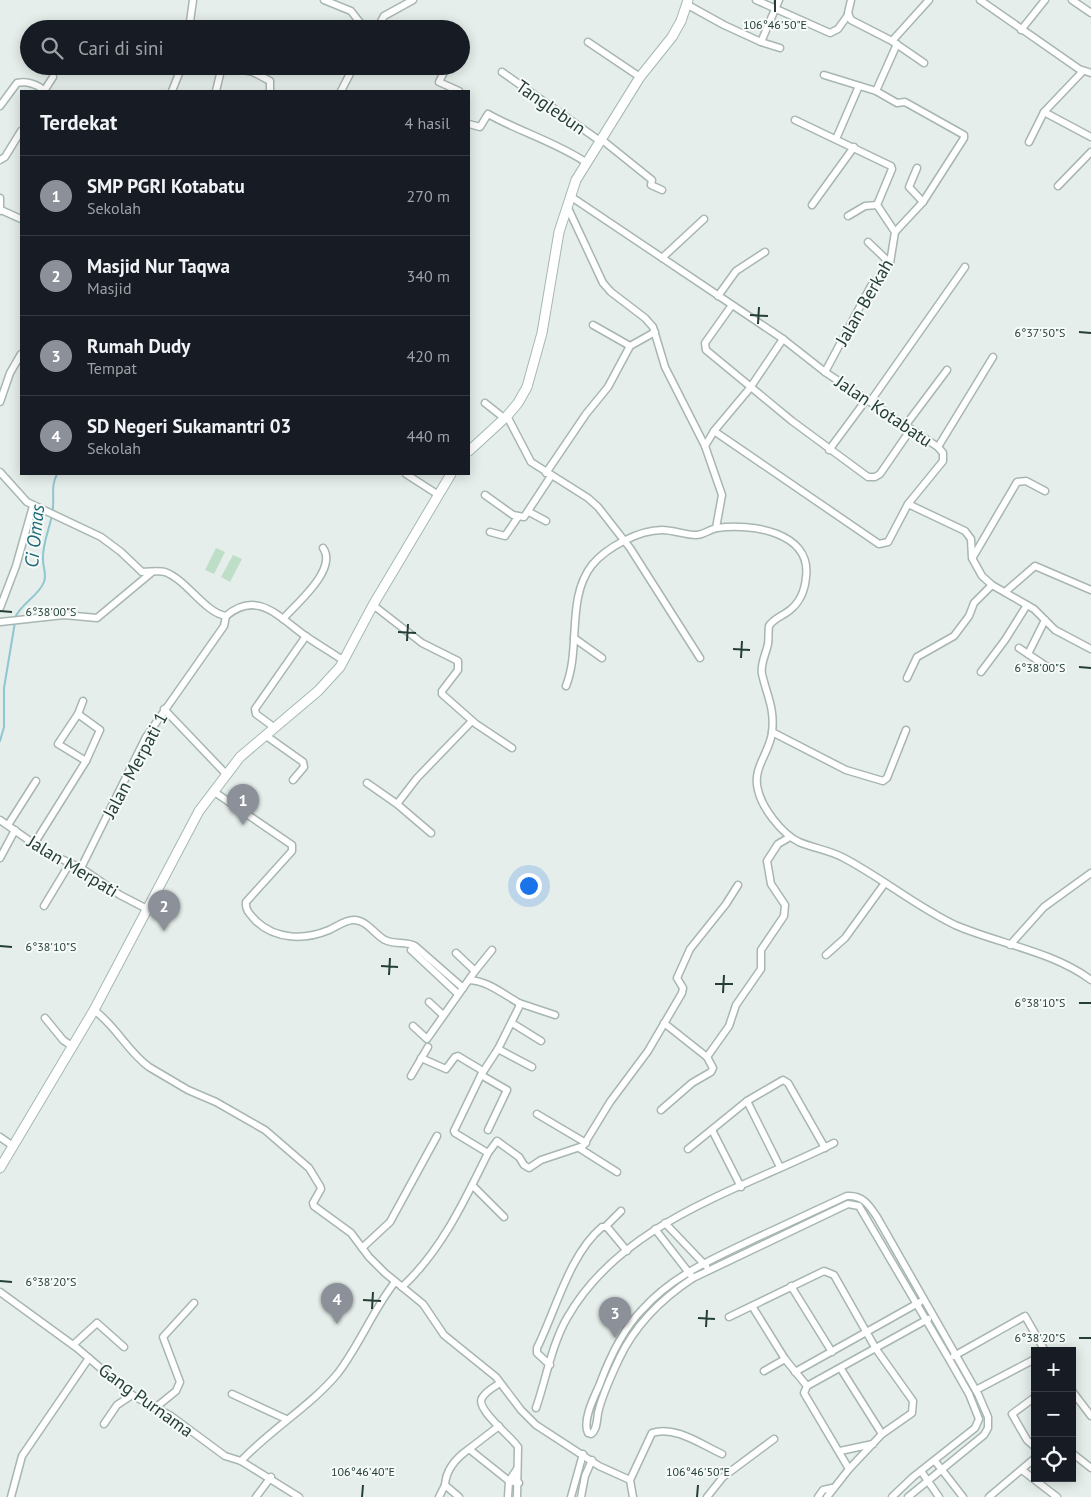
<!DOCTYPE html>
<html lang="id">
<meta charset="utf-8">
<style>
:root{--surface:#171b24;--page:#242831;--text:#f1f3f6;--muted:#9ea1a6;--line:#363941;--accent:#8c9099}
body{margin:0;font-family:"PT Sans",sans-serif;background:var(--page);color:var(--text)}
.controls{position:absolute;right:15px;bottom:15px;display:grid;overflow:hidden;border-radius:0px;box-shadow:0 2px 12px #0003}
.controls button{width:45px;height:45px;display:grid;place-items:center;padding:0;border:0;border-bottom:1px solid var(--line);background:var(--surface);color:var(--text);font:25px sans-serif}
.you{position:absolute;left:528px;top:885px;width:18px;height:18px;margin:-12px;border:4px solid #fff;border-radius:50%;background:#1a73e8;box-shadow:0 0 0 8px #1a73e833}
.badge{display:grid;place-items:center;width:32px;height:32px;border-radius:50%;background:var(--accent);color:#fff;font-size:16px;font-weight:700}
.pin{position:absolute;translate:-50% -41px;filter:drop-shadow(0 1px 2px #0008)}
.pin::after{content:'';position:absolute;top:26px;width:18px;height:15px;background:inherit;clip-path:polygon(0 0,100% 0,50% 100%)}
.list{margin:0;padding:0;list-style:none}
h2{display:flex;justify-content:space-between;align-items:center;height:65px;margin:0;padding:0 20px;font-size:21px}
h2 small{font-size:16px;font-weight:400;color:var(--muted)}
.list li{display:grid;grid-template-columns:32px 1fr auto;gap:15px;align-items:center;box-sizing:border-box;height:80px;padding:0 20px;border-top:1px solid var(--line)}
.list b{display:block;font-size:19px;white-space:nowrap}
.list p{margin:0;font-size:16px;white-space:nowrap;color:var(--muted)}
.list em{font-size:16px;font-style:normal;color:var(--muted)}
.icon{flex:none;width:28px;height:28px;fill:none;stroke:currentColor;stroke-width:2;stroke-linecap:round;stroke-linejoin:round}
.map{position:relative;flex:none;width:1091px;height:1497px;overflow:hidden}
.search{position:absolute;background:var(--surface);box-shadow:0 2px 12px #0003;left:20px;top:20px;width:450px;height:55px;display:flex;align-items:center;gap:12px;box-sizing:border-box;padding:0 18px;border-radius:28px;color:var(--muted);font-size:19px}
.panel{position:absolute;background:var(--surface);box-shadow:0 2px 12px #0003;left:20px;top:90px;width:450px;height:385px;border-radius:0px}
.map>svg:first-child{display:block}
.green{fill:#bfdec7}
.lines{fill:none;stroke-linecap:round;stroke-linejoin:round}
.stream{stroke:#90c6d0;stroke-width:2}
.minor-casing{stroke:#a8b6b1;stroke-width:9}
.secondary-casing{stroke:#a4b9b2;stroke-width:11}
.minor{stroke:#fff;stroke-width:6}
.secondary{stroke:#fff;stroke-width:9}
.ticks{fill:none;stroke:#253f38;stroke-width:2}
.labels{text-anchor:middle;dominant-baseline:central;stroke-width:4;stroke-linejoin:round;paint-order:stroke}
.street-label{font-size:18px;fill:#253f38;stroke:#f6faf8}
.water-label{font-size:19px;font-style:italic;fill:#206a79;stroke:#f6faf8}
.ticks-label{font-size:12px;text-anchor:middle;fill:#253f38;stroke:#f6faf8;stroke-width:4;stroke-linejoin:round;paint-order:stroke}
</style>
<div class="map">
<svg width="1091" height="1497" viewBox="0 0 1091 1497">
<rect width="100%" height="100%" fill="#e5eeea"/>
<g class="green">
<path d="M216 548 225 552 214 574 205 570Z"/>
<path d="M233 555 242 559 230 582 221 577Z"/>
</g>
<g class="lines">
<g class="stream">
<path d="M15 618C21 603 38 597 44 582 47 574 43 568 43 560 42 541 52 525 53 507 54 494 51 486 57 474"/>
<path d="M0 741 4 727V688L15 622"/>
</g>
<g class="minor-casing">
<g id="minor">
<path d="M324 0 351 11 365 29"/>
<path d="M756 0 830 33 838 29 848 15"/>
<path d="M779 0 761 42 780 48"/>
<path d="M851 0 848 13 851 20 892 41 924 63"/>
<path d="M980 0 1079 69 1091 73"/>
<path d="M1072 0 1091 13"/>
<path d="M686 4 724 25 761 42"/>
<path d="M189 29 193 0"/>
<path d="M377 29 384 16 413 0"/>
<path d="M1021 30 1045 0"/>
<path d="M892 41 929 0"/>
<path d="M588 42 640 77"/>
<path d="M225 66 253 72 270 81V91"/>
<path d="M447 66 439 82 459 91"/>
<path d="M502 72 600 141"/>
<path d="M824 75 876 91 897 103 905 102 964 135V138L923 202 895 232"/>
<path d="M44 91 53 77"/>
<path d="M172 91 182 66"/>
<path d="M216 91 222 66"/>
<path d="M341 91 354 66"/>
<path d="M876 91 897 44"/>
<path d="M0 106 17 83C26 81 38 84 44 91"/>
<path d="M1044 112 1091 137"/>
<path d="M795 120 891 166 892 169 877 205 895 232 890 263 871 286 825 372"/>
<path d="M469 124 480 127 488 114C520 132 556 142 587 163"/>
<path d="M601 139 652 180 651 185 662 190"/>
<path d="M836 139 859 86"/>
<path d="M1029 142 1044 112 1083 71"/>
<path d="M0 160 5 157 21 131"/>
<path d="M917 168 909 187 923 202"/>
<path d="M1058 186 1091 152"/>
<path d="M570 196 783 339 825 372 938 447 943 453V461L908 504 965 531 971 539 972 558 982 576 992 585 1034 609 1055 630 1091 649"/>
<path d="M0 198V211"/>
<path d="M812 205 854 147"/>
<path d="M567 206 603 283 611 292 645 318 653 327 665 367 705 446 722 495 716 528"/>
<path d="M1 210 21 219"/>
<path d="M848 216 865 206 877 205"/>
<path d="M868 242 890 263"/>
<path d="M662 258 704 219"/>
<path d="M718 296 736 271 765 252"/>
<path d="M732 305 705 343 706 350 792 421 868 477H875L880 474 911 429"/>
<path d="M593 325 630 346"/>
<path d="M0 402 10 373 21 354"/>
<path d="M870 402 965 267"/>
<path d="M485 403 504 418"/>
<path d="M507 416 531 462 588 498 598 507 630 548 700 658"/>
<path d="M905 426 947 370"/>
<path d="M714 431 879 544 888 542 908 504"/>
<path d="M705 446 714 431 750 388 783 339"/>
<path d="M938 447 993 357"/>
<path d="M829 450 866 400"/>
<path d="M0 472 27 502 101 537 121 552 142 572C150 572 158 570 165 572 187 580 205 613 226 616 257 590 278 616 304 635 317 644 331 652 344 661"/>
<path d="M546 473 586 414 608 387 630 346 655 332"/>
<path d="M406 474 437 494"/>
<path d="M485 495 513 515 524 517 551 476"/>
<path d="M529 512 546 521"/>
<path d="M490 532 505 536 518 517"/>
<path d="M973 557 1017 482 1026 481 1045 491"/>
<path d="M1005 592 1035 566 1091 590"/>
<path d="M373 605 422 643 458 661V670L442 691V694L476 724 512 748"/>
<path d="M0 608 16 566 33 506"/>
<path d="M283 619C297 603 338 569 323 548"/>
<path d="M0 622 64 615 97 618 151 573"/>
<path d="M574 638 602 658"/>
<path d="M1019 648 1028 654 1045 620"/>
<path d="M1028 654 1049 668"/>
<path d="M981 672 1005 640 1027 605"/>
<path d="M907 678 917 657 954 636 969 616 974 603 992 585"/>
<path d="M566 686C581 649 566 598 592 565 607 547 639 530 662 530 674 530 685 535 696 535 704 535 710 529 717 528 751 523 812 532 806 577 805 589 800 602 790 610 783 616 774 618 769 626 768 632 769 638 768 644 766 654 760 664 762 674 767 696 775 708 772 733 769 754 752 768 758 790 762 808 782 834 799 842 813 848 828 850 842 857 881 877 915 906 955 925 999 944 1052 951 1091 980"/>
<path d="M83 701 78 714 58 744 86 761"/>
<path d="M164 709 226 774"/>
<path d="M275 728 256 714 255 709 306 636"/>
<path d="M772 732 846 770 883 781 887 778 906 730"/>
<path d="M265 735 303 762 304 767 293 780"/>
<path d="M367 783 397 804 431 833"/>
<path d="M213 791 292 845V851L246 902C245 911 251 915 256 921 276 940 305 940 329 930 336 927 345 920 353 920 366 919 375 935 385 940 395 945 406 941 415 946L463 988"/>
<path d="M397 804 417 778 472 721"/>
<path d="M0 820 44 851 81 868 120 895 147 909"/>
<path d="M8 825 36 781"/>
<path d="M34 844 86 761 100 730 78 714"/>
<path d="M0 858 15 830"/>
<path d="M81 868 146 737 224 626 226 616"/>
<path d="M44 906 70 863"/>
<path d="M1010 945 1044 907 1091 873"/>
<path d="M411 950 458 994"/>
<path d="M826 955 845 938 885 883"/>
<path d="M475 971 492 950"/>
<path d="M469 980C488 981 503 994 519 1003V1007L498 1049 481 1075 454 1131 455 1133 488 1153"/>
<path d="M429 1002 443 1015"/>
<path d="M519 1003 555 1015"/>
<path d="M94 1010C117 1027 127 1051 149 1067L188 1090 216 1102 265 1130 309 1168 320 1186 321 1189 313 1203 314 1206 351 1233 369 1257 385 1273 423 1304 444 1335 496 1377 521 1410 536 1425 599 1466 630 1480"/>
<path d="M45 1018 63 1040 73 1047"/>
<path d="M512 1023 541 1041"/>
<path d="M664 1023 707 1057 729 1026 736 1005 761 969V950L784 916 785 905 771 884 767 861 778 844 790 837"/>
<path d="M413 1026 427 1039 475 971 456 953"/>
<path d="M498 1049 532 1067"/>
<path d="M421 1058 446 1069 455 1057 458 1056 483 1071"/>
<path d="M481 1075 507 1090 488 1130"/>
<path d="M411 1076 428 1047"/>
<path d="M747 1101 780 1167"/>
<path d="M661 1110 692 1083 711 1072 713 1068 707 1057"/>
<path d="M537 1114 586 1143"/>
<path d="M712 1130 741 1187"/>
<path d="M0 1137 13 1146"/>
<path d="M579 1148 617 1172"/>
<path d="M688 1149 747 1101 783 1080 788 1083 825 1148"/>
<path d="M472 1185 504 1217"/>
<path d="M665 1223 706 1266"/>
<path d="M605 1227 621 1211"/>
<path d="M655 1229 693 1278 848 1204 859 1206 949 1359 969 1394 979 1419 975 1428 913 1477 892 1497"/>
<path d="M362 1248 390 1222 437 1136"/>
<path d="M693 1278C661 1299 635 1325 619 1359 611 1376 602 1395 598 1413 597 1420 597 1430 591 1434L588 1433C582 1421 594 1397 599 1386 609 1359 622 1330 642 1310 673 1275 713 1259 754 1239 785 1225 816 1210 847 1196 863 1195 869 1205 877 1217L978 1394 988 1417V1428L984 1435 908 1497"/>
<path d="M791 1286 832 1352"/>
<path d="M402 1287C441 1251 465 1200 488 1153L497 1141 519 1157 524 1165 529 1168 541 1160 583 1146 610 1102 648 1051 682 993 683 988 677 978 690 949 726 904 738 885"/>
<path d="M0 1292 77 1348 132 1395 171 1416 225 1456 241 1461 299 1497"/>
<path d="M752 1306 785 1359"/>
<path d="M729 1317 824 1271 834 1275 876 1349 913 1401 912 1413 882 1434 849 1469 827 1497"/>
<path d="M73 1345 97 1323 124 1347"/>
<path d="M954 1356 1025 1316 1045 1351"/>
<path d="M550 1365 537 1353V1348C556 1310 569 1255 602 1227H607L627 1251"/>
<path d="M841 1369 882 1434"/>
<path d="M764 1371 785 1359 807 1386 804 1393 849 1469"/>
<path d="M795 1372 920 1302"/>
<path d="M497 1385C492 1388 485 1393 482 1398 475 1409 512 1437 518 1447L517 1497"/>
<path d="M807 1386 928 1319"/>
<path d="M976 1390 1035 1359"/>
<path d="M1072 1391 1091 1416"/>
<path d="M232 1394 286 1419"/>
<path d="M1035 1397 1012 1414 1027 1440 1035 1447"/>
<path d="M155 1408 176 1391 180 1382 163 1337 194 1303"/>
<path d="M536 1408C546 1379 552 1344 567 1318 622 1221 741 1190 834 1143"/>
<path d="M104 1424 117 1405 132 1395"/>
<path d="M469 1449 499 1426"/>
<path d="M840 1451 873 1444"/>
<path d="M1072 1453 1091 1468"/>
<path d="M241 1461C270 1430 312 1405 338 1373 360 1344 373 1310 395 1282"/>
<path d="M935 1461 963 1497"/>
<path d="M1022 1470 1057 1497"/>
<path d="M921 1471 939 1497"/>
<path d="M11 1497 22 1456 89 1358"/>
<path d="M256 1497 271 1477"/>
<path d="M439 1497 445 1485"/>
<path d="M459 1497 445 1485C446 1469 456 1458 469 1449L509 1481 519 1483"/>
<path d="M508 1497 509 1481 517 1469"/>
<path d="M571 1497 583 1454"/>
<path d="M581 1497 585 1476 592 1460"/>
<path d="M633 1497 630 1480 652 1433C675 1425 702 1445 722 1454"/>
<path d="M707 1497 723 1477 774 1439"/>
<path d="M818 1497 823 1490 832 1488"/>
<path d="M989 1497 1035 1458"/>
</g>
</g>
<g class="secondary-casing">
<g id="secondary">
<path d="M469 451 507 416 518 403 527 387 542 333 559 232 576 180 640 77 672 37 681 21 688 0"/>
<path d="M0 1168 94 1010 199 811 240 757 318 691 340 667 373 605 451 474"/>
</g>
</g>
<use href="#minor" class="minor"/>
<use href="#secondary" class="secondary"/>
</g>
<path class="ticks" d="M775 12V0M750 315 768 316M758 324 759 307M1079 332 1091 333M0 611 12 612M398 632 416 633M407 641 408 624M733 649 750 650M741 658 742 641M1079 667 1091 668M0 946 12 947M381 966 398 967M389 975 390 958M715 984H733M723 993 724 975M1079 1003H1091M0 1281 12 1282M363 1300 381 1301M372 1309 373 1292M698 1318 715 1319M706 1327 707 1310M1079 1338H1091M362 1497 363 1485M697 1497 698 1485"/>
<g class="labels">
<g class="street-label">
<text transform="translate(551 107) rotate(35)">Tanglebun</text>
<text transform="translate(864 302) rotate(-60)">Jalan Berkah</text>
<text transform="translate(884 411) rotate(34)">Jalan Kotabatu</text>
<text transform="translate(135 765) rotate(-62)">Jalan Merpati 1</text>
<text transform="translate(73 866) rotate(31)">Jalan Merpati</text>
<text transform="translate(146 1400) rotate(36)">Gang Purnama</text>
</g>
<g class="water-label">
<text transform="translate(34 536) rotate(-84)">Ci Omas</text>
</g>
</g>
<g class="ticks-label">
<text x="775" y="29">106°46'50"E</text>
<text x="1040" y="337">6°37'50"S</text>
<text x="51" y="616">6°38'00"S</text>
<text x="1040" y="672">6°38'00"S</text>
<text x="51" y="951">6°38'10"S</text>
<text x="1040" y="1007">6°38'10"S</text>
<text x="51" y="1286">6°38'20"S</text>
<text x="1040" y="1342">6°38'20"S</text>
<text x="363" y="1476">106°46'40"E</text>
<text x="698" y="1476">106°46'50"E</text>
</g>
</svg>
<div class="controls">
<button>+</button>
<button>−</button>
<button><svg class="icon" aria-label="locate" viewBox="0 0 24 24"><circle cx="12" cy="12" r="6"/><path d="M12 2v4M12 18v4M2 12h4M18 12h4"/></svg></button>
</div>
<div class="you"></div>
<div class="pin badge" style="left:243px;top:825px">1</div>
<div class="pin badge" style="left:164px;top:931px">2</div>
<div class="pin badge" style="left:615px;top:1338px">3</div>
<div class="pin badge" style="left:337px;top:1324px">4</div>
<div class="search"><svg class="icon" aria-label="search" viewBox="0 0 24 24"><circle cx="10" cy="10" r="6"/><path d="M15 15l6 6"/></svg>Cari di sini</div>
<section class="panel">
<h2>Terdekat<small>4 hasil</small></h2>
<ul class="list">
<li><span class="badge">1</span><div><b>SMP PGRI Kotabatu</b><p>Sekolah</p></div><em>270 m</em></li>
<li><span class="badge">2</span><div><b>Masjid Nur Taqwa</b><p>Masjid</p></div><em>340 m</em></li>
<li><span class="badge">3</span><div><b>Rumah Dudy</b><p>Tempat</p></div><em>420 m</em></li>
<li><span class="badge">4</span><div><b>SD Negeri Sukamantri 03</b><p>Sekolah</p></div><em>440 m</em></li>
</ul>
</section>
</div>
